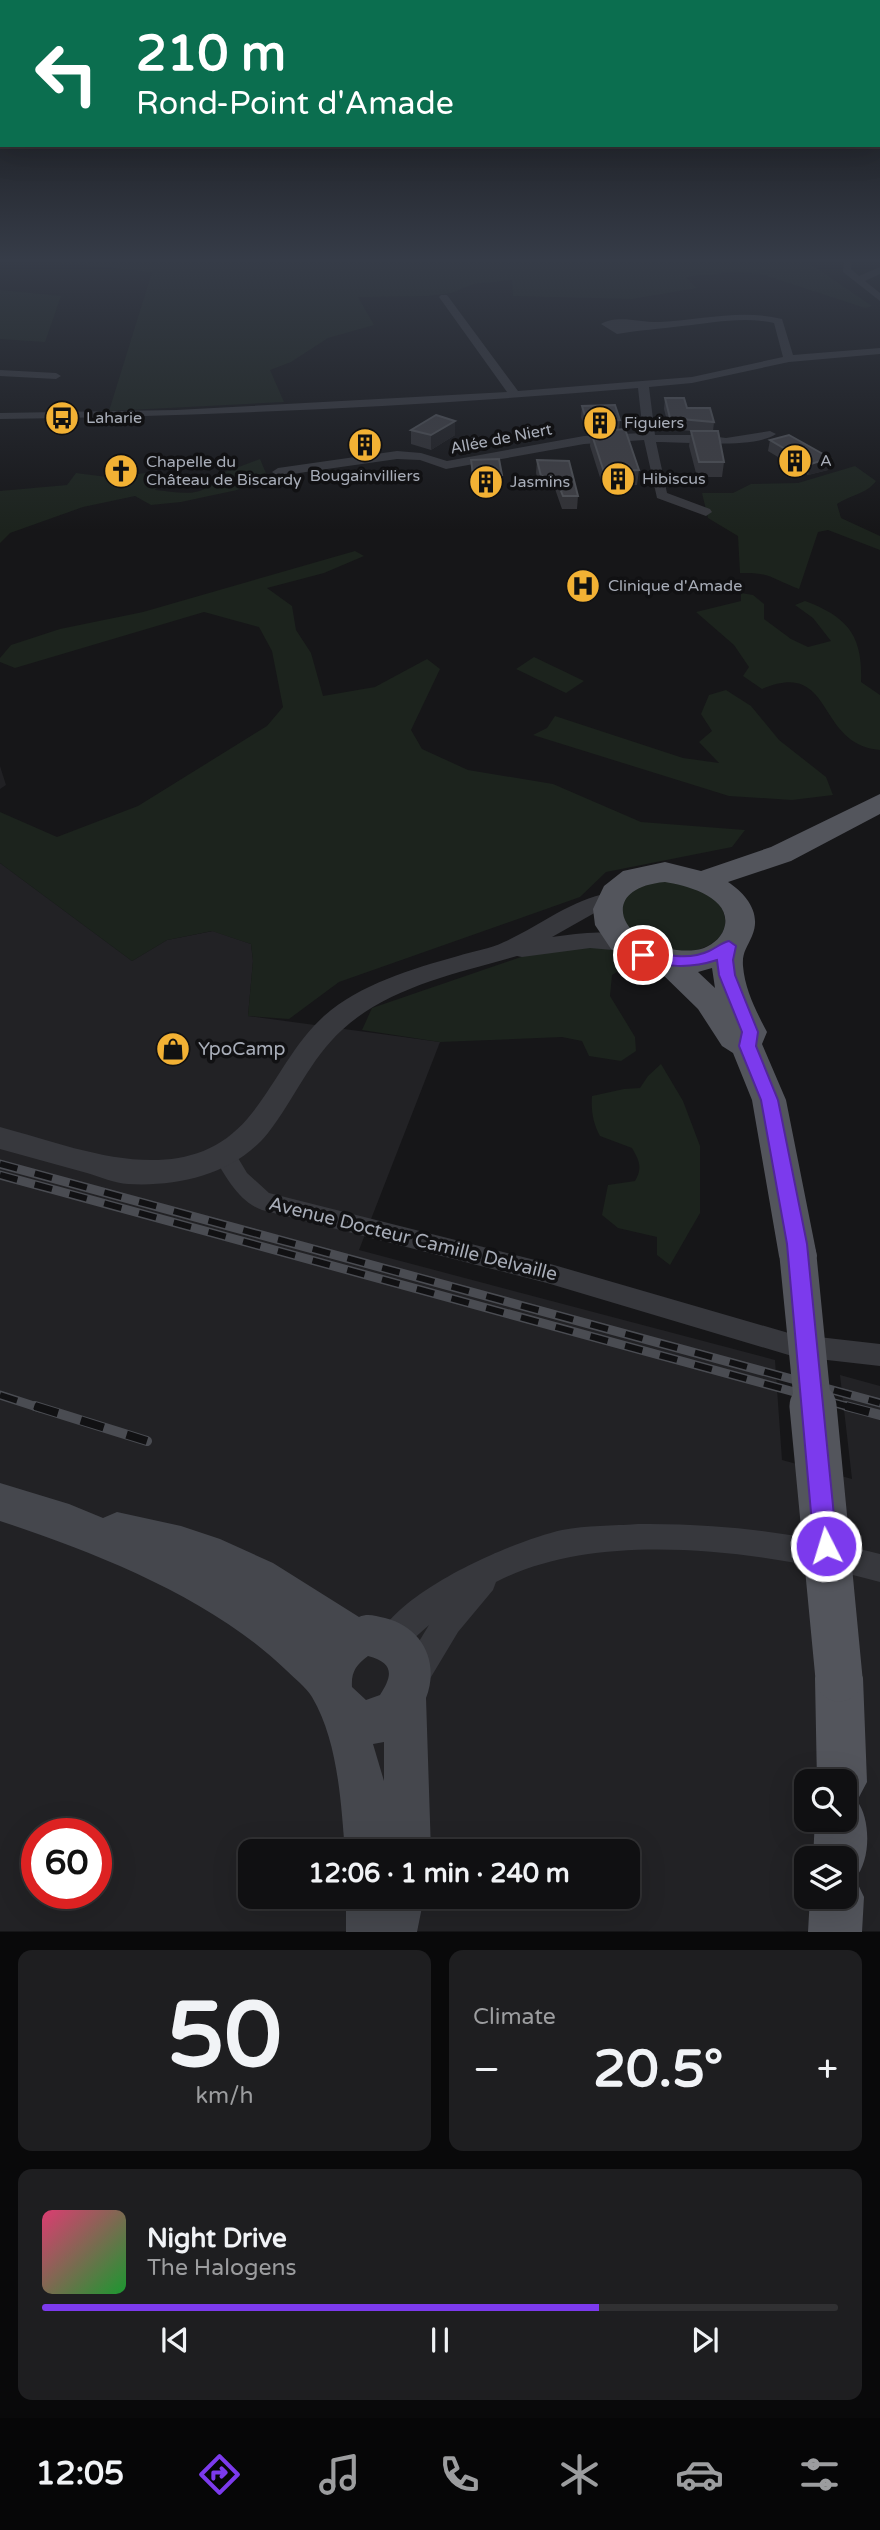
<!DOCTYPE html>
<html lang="en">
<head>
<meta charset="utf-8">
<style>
  :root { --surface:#101012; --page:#1e1e20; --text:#f1f3f6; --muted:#9c9d9f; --line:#303032; --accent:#7c3aed }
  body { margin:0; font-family:"Varela Round",sans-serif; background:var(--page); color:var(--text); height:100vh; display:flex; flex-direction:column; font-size:26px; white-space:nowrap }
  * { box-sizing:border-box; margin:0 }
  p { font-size:23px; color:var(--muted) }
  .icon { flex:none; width:38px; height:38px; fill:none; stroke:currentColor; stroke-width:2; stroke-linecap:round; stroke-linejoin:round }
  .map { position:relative; height:1932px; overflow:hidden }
  .side { display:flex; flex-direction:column; gap:18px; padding:18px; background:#09090a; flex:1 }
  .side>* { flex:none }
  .banner { position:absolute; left:0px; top:0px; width:880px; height:147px; box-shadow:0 7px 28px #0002,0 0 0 2px var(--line); background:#0b6e4f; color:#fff; overflow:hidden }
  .tools { position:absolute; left:794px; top:1769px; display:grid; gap:14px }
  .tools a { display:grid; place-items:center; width:63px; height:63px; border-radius:14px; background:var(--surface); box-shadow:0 7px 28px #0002,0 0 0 2px var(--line); font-size:35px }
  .speed { position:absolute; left:21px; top:1818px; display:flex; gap:14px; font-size:35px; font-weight:700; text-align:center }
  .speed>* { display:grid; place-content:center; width:91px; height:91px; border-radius:50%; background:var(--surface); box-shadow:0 7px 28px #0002,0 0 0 2px var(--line); line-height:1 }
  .speed .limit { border:10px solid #d22; background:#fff; color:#111 }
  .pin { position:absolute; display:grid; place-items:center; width:60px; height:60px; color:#fff; margin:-30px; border:4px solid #fff; border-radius:50%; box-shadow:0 2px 7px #0007 }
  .me { position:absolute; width:77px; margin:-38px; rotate:355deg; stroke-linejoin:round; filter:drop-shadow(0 0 5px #0008) }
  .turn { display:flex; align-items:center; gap:24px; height:147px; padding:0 21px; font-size:32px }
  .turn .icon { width:91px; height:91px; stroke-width:2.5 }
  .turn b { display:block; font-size:49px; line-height:60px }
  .big { font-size:52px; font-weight:800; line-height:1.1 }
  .side .card { flex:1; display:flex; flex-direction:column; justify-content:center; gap:10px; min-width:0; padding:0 24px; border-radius:14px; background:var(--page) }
  .side .dial { align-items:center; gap:0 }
  .dial b { font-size:91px; line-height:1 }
  .song { display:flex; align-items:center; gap:21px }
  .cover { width:84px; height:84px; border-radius:10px; background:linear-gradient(135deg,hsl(340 70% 55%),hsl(130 70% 35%)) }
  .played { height:7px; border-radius:4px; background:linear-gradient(90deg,var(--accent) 70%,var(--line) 70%) }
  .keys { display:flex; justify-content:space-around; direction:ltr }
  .heat { display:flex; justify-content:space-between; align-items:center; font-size:38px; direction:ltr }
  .side .tiles { flex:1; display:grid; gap:18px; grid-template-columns:1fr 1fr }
  .card:last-child { grid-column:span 2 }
  .trip { position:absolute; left:238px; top:1839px; width:402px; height:70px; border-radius:14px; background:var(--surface); box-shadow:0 7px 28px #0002,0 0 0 2px var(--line); font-weight:800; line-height:70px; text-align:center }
  .dock { display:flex; height:112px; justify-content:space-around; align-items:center; background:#060607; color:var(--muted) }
  .dock .icon { width:49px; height:49px }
  .dock .current { color:var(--accent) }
  .dock b { font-size:32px; color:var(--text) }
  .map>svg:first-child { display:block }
</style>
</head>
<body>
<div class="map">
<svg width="880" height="1932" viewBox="0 0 880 1932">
  <rect width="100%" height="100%" fill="#161618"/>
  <path fill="#222225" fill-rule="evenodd" d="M0,863l132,98 35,-21 46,-9 38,13 2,17 -5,55 192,26 -81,208 416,110 7,100 70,19 -12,-104 40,11v545h-880zM807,1782h38v38h-38zM37,1834h59v60h-59zM250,1852h378v45h-378zM807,1858h38v39h-38z"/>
  <path fill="#1c231d" d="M41,261h765l66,45 -7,2 -104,-34 -26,-2 -50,5 12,11 -65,11 -119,-3 -1,-16 -38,4 -23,9 -23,3 -70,1 16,28 -46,13 -37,24 -21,8 14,32 -175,9 43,-139z
    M0,290l61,6 -16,46 -45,-3z
    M260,459l8,19 -31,12 -56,12 -30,3 -16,-9 -52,11 -73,26 -10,10v-52l67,-6 9,-12 39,5 29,-5 18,3 -7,14c23,2 51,10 62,-15z
    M855,466l21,15c-9,13 -26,14 -39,23l4,14 39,18v14l-52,-20 -10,2 -19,57c-27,-10 -29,-17 -59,-16l-2,-37 -30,-18 -6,-25h31l18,-9 47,-1z
    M355,551l9,5 -40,17 -57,15 25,18 4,24 15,23 12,43 52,-9 52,-28 13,10 -29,61 11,19 46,21 85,14 88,38 104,8 -13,17 -126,25 -26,25 -241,85 -50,37 -41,-3 5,-55 -2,-17 -39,-13 -45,9 -35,21 -132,-98v-51l57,25 81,-31 129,-80 16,-19 -11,-56 -13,-24 -55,-15 -189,56 -15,-6v-4l11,-13 49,-16 83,-17z
    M741,593l12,2 11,9v15l27,20 17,8 23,-6 -18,-23 -18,-13 10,-4c43,16 58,35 56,81l19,13v55c-65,-5 -45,-92 -118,-61l-19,-13 6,-9 -15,-22 -38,-33 45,-11z
    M534,657l50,24 -18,12 -50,-24z
    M726,690l25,16 28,34 47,37 7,18 -41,5 -63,-4 -196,-61 14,-7 8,-12 128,42 36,5 -20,-21 13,-11 -11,-17 8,-19z
    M664,879c11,2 27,3 37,9 45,29 22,65 -25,64 -9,-1 -33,-17 -49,-20l-8,-14c7,-34 13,-30 45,-39z
    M585,945l32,4 9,6 -3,13 -11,7 -2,21 25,41 1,14 -15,10 -32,-5 -7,-15 -20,-4 -122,5 -78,-12 10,-22 155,-53z
    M661,1064l22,37 17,45v67l-30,52 -13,-10v-18l-39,-9 -16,-13 6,-30 27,-4c8,-13 4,-21 -3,-33l-32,-12c-7,-13 -9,-25 -8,-40l32,-7 16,-1 8,-12z"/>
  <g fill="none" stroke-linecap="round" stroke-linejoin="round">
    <path fill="#37383d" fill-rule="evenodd" d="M844,261h8l-1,8 8,7 21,-9v7l-15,7 15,12v8l-37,-29z
      M441,295h6l71,96 174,-14 91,-20 -9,-34c-31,-7 -62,0 -92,3 -22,3 -43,4 -65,8l-16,-10c16,-10 41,-1 59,-2 42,-2 81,-13 122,-3l11,36 87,-7v6l-91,8 -97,21 -43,4 6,48h47l24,3 44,-7 6,3c-21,15 -91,8 -120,8l11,51 43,16 2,3 -6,4 -49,-18 -13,-58 -60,4 -138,25 -26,-9 -23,-1 -119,17 -6,-4 6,-4 119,-17 24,2 26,8 137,-25 59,-3 -5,-45c-212,18 -425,28 -638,31v-6l176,-3 331,-18 -68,-95z
      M0,370l56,3 5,3 -5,3 -56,-3z
      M224,1145l8,3 15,25 22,20 278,70 245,71 88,10v22l-88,-10 -245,-73 -285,-73c-23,-8 -38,-35 -49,-56l3,-6z
      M638,1524c82,-1 162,9 242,30v28c-110,-30 -279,-55 -384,0l-3,8 -35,42 -30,50 -15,9 -10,-5 -5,-10 31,-51 -28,25 -10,4 -10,-4 -4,-10c20,-49 136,-99 185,-110 25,-5 51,-4 76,-6z"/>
    <path fill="#37383d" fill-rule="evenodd" d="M609,893l8,2 4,6 -4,6 -19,4 -46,26c27,-4 54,-8 81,0l3,6 -3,6 -9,2 -34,-3 -68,9 -5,-1c-59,17 -129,31 -175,74 -32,29 -48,70 -74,103 -33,41 -90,54 -140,51 -13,-1 -28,-7 -41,-11 -29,-8 -58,-16 -87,-24v-22c79,21 184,67 248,-9 27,-32 44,-73 76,-102 36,-32 88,-47 134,-60 15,-5 32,-7 46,-14 36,-16 66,-42 105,-49z"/>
    <path fill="#45474d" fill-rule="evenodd" d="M0,1483l69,21 34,14 14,-6 64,14 39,13 53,24 86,54c9,-4 16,-1 26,1 37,9 55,44 41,80l5,154h-86c-4,-50 -7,-111 -33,-155 -6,-10 -18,-19 -26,-27 -73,-71 -191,-118 -286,-149zM368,1656c26,7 25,19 12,39l-14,5 -14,-13c-1,-15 4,-22 16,-31zM384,1742v39l-11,-37z
      M346,1897h78l-7,35h-71z"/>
    <path fill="#53555c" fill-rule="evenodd" d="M880,794v20l-89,47 -63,21c18,12 34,31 24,54 -5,12 -10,16 -9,30 2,24 13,45 24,66l-5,12 24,56 31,156 -5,12 -14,4 -14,-4 -5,-12 -27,-156 -19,-47 -11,-7 -24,-37 -41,-40 -20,-6 -26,-14 -16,-24 -2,-16 11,-23 19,-15 42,-9 36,9 70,-24zM665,882c21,3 65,15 60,43 -2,11 -11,19 -21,23 -8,3 -19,3 -27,2 -57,-5 -81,-62 -12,-68zM712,968l3,20 -17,-16z
      M839,1654l17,7 7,17 4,104 -10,19c14,18 14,60 -2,77l9,19 -2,35h-54l2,-35h35v-39h-32l2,-38h30v-38h-28l-2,-104 7,-17z"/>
    <g stroke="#4a4c52" stroke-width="9">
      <path id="rail-far1" d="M0,1164l880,239
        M0,1175l853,233
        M0,1395l40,13"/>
    </g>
    <g stroke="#4a4c52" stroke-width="10">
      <path id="rail" d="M35,1406l112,35
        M846,1406l34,9"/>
    </g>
    <use href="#rail-far1" stroke="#111113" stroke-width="6" stroke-dasharray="18" stroke-linecap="butt"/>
    <use href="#rail" stroke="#111113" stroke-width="8" stroke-dasharray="24" stroke-linecap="butt"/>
    <path stroke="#53555c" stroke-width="37" d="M798,1256l15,152"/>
    <path stroke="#53555c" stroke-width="47" d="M813,1406l26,272"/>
  </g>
  <path fill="#323236" d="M665,398l22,10 27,14 -1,9 11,31 -2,15h-25l-8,-31 2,-15 -22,-2 -5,-20z
    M582,406l38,14 -1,10 20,40 -2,15 -34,2 -13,-41 1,-13h-5l-5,-16z
    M455,421v14l-24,15 -20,-6v-14z
    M770,440l60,18 -2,12 -20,5 -40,-24z
    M471,460l31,15v15l-30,-1z
    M537,460l41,36 -1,13h-15l-7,-20h-15l-4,-16z"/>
  <path fill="#212124" d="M455,421v14l-24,15v-15z
    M830,458l-2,12 -20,5 3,-11z
    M0,766l6,19 -6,4z"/>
  <path fill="#3f3f44" stroke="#4f5156" stroke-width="2" d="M665,398h19l3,10h23l4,14 -44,-4z
    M615,405l5,15 -33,2 -5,-16z
    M436,415l19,6 -24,14 -20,-5z
    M625,429l14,41 -35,2 -13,-40z
    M691,431h27l6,31h-25z
    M789,435l41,23 -19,6 -41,-24z
    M499,459l3,16 -29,-1 -2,-14z
    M537,460l32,1 9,35h-15l-8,-20h-14z"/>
  <linearGradient id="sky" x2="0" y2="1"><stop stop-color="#0c0c0d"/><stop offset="0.49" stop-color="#363c48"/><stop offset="1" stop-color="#363c48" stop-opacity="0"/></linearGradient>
  <rect width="880" height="531" fill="url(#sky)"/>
  <path fill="#7c3aed" stroke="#51269a" stroke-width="2" d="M729,941l7,5 -3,14 2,15 23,57 -2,14 22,54 29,144 30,302 -3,8 -8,3 -8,-3 -4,-8 -27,-302 -26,-144 -22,-54 3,-14 -23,-57 -2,-15c-28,9 -50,7 -79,-1l-2,-4 7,-6c21,6 45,12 66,2 7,-3 12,-8 20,-10z"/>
  <defs>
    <g id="bus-disc" transform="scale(1.75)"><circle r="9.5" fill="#f2b134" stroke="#111113"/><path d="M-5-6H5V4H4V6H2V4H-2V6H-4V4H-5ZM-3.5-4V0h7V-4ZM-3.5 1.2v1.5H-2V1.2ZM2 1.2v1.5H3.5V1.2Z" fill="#111"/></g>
    <g id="building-disc" transform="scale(1.75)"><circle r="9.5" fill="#f2b134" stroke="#111113"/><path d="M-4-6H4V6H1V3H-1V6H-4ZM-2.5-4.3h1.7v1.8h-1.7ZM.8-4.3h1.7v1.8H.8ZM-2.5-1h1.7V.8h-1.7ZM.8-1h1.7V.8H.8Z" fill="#111"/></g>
    <g id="church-disc" transform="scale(1.75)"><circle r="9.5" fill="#f2b134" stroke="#111113"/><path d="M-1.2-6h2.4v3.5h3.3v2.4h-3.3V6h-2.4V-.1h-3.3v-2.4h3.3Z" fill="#111"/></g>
    <g id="hospital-disc" transform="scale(1.75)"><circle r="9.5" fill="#f2b134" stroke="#111113"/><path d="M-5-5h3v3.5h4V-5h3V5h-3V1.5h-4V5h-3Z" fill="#111"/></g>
    <g id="shop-disc" transform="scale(1.75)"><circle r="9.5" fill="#f2b134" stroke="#111113"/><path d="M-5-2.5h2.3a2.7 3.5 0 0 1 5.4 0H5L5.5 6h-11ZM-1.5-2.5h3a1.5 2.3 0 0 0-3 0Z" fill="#111"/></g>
  </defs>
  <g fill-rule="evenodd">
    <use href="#bus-disc" x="62" y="418"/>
    <use href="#building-disc" x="600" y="423"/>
    <use href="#building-disc" x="365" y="445"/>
    <use href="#building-disc" x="795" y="461"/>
    <use href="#church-disc" x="121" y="471"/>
    <use href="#building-disc" x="618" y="479"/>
    <use href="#building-disc" x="486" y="482"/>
    <use href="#hospital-disc" x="583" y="586"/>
    <use href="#shop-disc" x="173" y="1049"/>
  </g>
  <g text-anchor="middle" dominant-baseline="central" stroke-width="7" stroke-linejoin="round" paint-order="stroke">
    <g font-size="16" fill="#a8adb8" stroke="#111113" text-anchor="start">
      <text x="86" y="418">Laharie</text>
      <text x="624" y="423">Figuiers</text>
      <text x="820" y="461">A</text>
      <text x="146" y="462">Chapelle du<tspan x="146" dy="18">Château de Biscardy</tspan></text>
      <text x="365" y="476" text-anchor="middle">Bougainvilliers</text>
      <text x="642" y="479">Hibiscus</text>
      <text x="510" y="482">Jasmins</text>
      <text x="608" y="586">Clinique d'Amade</text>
    </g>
    <g font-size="16" fill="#a8adb8" stroke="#111113">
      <text transform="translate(501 439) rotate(-11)">Allée de Niert</text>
    </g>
    <g font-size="19" fill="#a8adb8" stroke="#111113" text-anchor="start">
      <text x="198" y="1049">YpoCamp</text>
    </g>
    <g font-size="19" fill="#a8adb8" stroke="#111113">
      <text transform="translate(413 1239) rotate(14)">Avenue Docteur Camille Delvaille</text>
    </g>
  </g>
</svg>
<div class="tools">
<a><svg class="icon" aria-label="search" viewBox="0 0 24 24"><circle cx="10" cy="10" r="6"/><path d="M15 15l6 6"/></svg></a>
<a><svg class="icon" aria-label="layers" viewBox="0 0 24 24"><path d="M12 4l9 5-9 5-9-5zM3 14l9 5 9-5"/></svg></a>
</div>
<div class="speed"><div class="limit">60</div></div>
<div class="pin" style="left:643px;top:955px;background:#d93025"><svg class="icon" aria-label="arrive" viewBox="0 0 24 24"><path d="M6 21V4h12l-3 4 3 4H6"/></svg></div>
<svg class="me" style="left:826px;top:1546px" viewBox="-20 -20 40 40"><circle r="17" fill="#7c3aed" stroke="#fff" stroke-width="3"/><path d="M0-11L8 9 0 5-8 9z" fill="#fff"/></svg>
<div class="trip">12:06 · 1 min · 240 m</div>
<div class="banner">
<div class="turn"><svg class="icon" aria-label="left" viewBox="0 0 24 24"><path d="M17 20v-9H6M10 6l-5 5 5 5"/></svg><div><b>210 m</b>Rond-Point d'Amade</div></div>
</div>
</div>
<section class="side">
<div class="tiles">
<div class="card dial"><b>50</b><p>km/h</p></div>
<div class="card"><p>Climate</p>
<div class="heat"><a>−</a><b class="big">20.5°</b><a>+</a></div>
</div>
<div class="card">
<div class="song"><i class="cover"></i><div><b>Night Drive</b><p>The Halogens</p></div></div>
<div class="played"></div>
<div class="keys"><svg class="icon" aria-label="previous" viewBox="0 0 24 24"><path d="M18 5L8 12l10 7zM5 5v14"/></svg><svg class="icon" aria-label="pause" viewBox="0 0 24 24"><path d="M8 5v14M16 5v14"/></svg><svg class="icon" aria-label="next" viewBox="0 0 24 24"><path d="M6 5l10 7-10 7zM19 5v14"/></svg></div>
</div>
</div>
</section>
<nav class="dock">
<b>12:05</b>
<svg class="icon current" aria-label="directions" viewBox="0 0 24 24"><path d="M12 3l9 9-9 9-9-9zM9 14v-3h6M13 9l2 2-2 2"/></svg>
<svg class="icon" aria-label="music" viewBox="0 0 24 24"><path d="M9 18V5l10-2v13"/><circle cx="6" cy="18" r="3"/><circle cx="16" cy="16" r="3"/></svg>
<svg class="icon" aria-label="phone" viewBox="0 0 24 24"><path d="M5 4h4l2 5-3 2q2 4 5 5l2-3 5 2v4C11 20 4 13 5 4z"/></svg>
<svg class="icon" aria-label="climate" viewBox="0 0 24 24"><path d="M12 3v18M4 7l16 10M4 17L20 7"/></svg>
<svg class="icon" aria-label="car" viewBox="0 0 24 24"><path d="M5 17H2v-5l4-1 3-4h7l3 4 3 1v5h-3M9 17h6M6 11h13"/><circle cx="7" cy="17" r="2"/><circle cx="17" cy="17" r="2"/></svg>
<svg class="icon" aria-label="filters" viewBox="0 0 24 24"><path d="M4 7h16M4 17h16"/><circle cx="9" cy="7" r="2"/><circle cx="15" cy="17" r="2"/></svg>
</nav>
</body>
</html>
